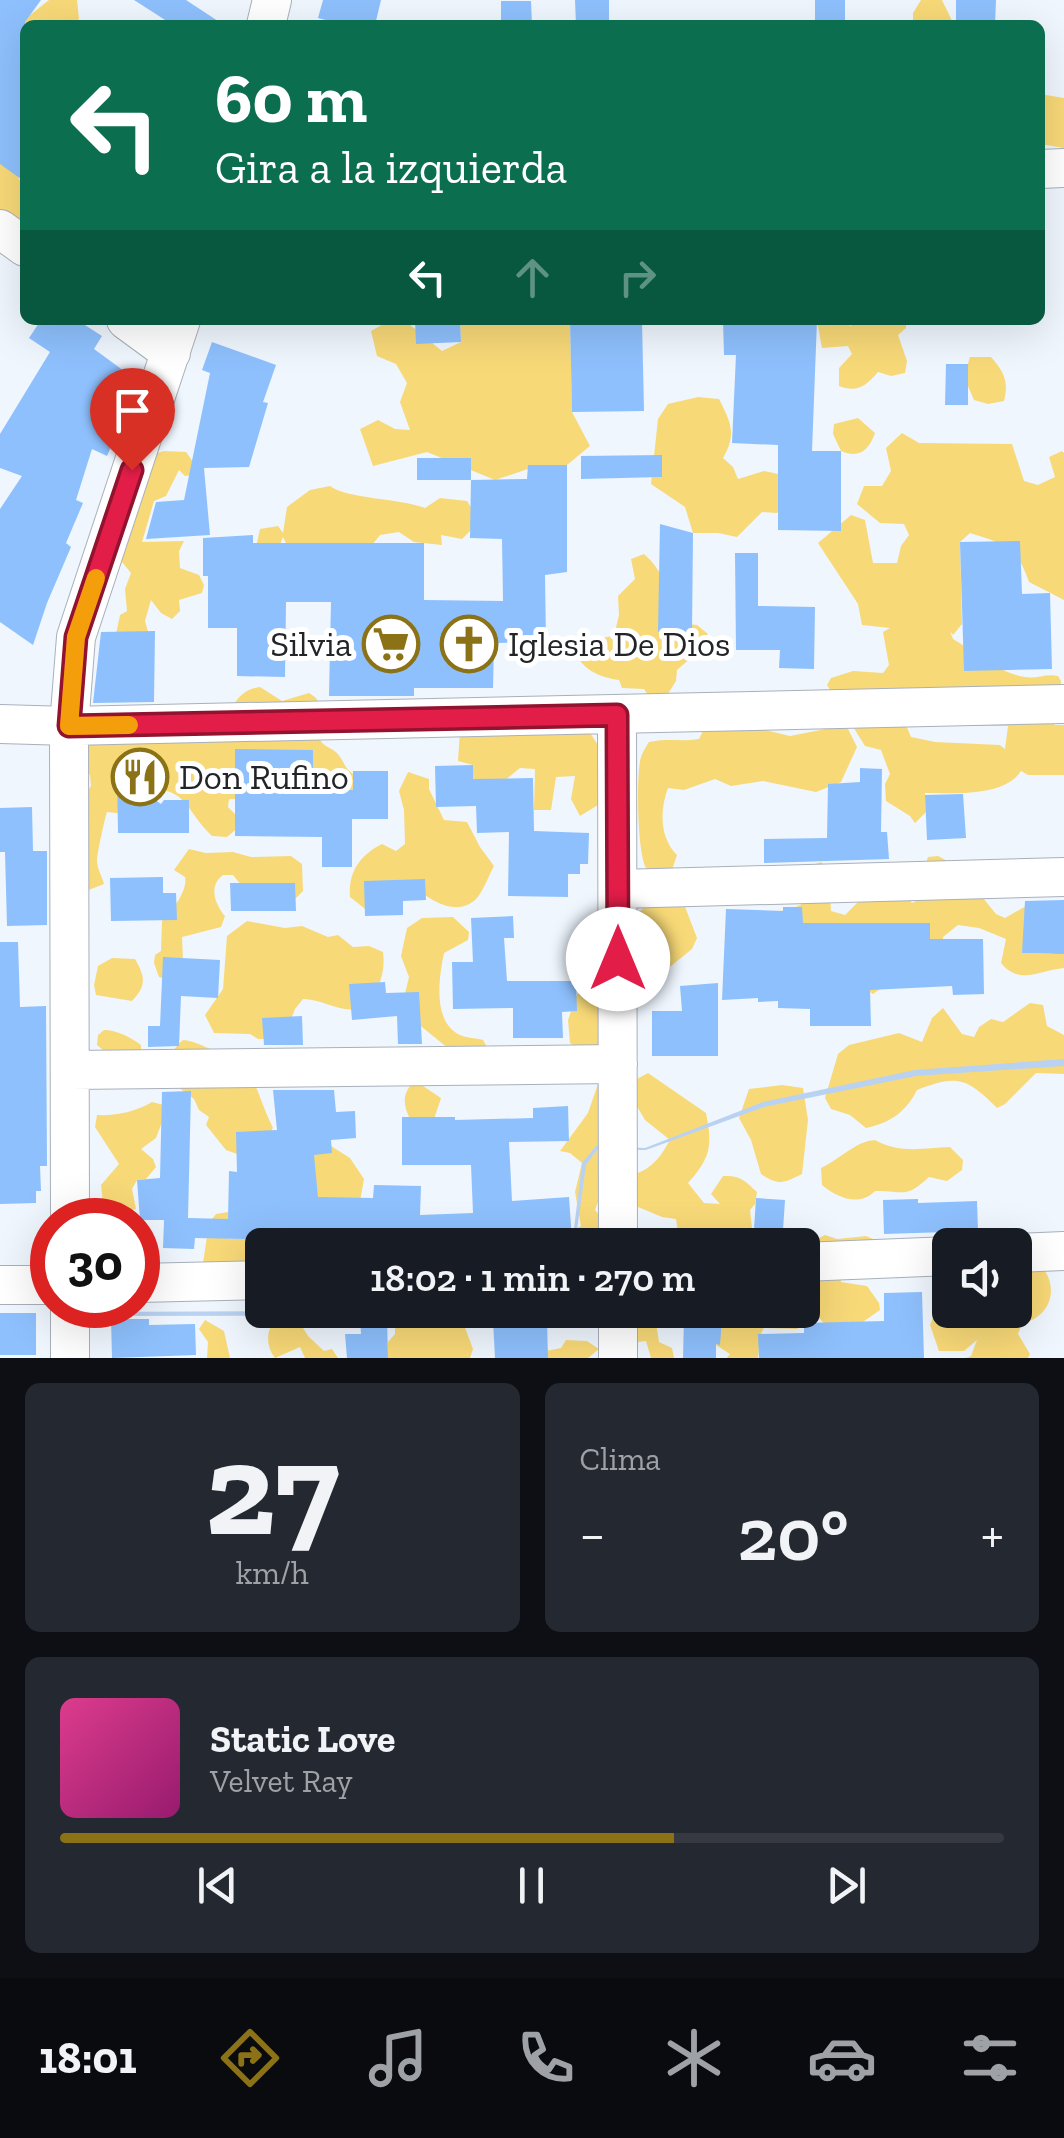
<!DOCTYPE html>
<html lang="es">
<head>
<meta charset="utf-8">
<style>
  :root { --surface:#171b24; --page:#242831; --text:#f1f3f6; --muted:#9ea1a6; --line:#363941; --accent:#8c7216 }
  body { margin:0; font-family:"Zilla Slab",serif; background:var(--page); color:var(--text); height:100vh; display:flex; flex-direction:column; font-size:38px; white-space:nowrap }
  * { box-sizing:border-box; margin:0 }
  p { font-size:32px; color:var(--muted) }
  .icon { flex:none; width:55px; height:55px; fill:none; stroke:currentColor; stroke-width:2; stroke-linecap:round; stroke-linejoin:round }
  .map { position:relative; height:1358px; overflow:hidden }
  .details { display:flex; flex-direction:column; gap:25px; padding:25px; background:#0d0f14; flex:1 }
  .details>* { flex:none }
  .top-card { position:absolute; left:20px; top:20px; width:1025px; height:305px; border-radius:15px; box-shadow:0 10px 40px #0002; background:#0b6e4f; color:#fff; overflow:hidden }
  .fabs { position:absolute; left:932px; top:1228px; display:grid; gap:20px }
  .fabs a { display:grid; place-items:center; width:100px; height:100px; border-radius:15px; background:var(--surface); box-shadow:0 10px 40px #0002; font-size:50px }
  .speed { position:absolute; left:30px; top:1198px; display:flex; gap:20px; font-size:50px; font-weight:700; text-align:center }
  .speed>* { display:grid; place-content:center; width:130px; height:130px; border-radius:50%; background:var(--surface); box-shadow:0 10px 40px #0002; line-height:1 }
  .speed .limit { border:15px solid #d22; background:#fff; color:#111 }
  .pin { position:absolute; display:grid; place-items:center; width:85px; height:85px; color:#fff; margin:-102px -42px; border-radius:50% 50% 50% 0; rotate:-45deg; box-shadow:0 0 10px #0007 }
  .pin .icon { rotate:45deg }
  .me { position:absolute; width:110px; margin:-55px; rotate:0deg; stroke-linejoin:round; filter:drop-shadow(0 0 8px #0008) }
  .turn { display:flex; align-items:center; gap:35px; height:210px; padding:0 30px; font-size:45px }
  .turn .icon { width:130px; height:130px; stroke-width:2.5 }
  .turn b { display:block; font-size:70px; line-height:85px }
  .lanes { display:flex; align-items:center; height:95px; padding:0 30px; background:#0003; justify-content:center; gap:50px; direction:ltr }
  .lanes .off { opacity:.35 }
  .big { font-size:75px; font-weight:600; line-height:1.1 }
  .details .widget { flex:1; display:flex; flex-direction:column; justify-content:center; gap:15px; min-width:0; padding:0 35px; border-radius:15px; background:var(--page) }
  .details .dial { align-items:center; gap:0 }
  .dial b { font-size:130px; line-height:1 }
  .song { display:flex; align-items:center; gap:30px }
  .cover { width:120px; height:120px; border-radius:15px; background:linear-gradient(135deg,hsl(330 70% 55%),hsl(320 70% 35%)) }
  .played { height:10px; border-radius:5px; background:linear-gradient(90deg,var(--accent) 65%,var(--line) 65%) }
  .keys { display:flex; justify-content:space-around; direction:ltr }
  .heat { display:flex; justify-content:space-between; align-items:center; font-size:55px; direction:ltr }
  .details .tiles { flex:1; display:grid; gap:25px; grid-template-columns:1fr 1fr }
  .widget:last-child { grid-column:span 2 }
  .trip { position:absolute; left:245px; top:1228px; width:575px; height:100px; border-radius:15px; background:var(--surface); box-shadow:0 10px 40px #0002; font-weight:600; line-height:100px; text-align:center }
  .tab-bar { display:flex; height:160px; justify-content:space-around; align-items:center; background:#090b0e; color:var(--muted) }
  .tab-bar .icon { width:70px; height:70px }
  .tab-bar .current { color:var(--accent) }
  .tab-bar b { font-size:45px; color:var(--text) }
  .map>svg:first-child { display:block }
</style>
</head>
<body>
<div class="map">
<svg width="1064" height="1358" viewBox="0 0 1064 1358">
  <rect width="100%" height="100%" fill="#eff6fe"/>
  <path fill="#f8d978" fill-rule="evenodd" d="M49,0h28l2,19 -8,6h-46l-25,26 30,-36z
    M921,0h21l12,25h-41v-12z
    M1040,94l24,4v50l-24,-4z
    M0,147l25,42v37l-25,3z
    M404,320l38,31 19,-9 -1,-22h110l2,92 18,34 -23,19h-27l-45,15 -68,-28 -54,14 -13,-37 18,-9 17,9 15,1 -10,-28 7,-19 -11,-19 -19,-8 -6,-25 16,-9z
    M837,320l14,6 3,-6h52v8l-8,7 9,26 -2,12 -14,3 -13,-4c-12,14 -21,21 -39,14v-18l13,-14 -4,-8 -26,2 -5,-27z
    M970,357h21c13,15 18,24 13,44l-16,3 -14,-4 -10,-23z
    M698,397l21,2c12,24 18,35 4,59l10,9 5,12 26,-8 24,5 2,22 -13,15 -15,-1 -25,25 -19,-4h-25l-8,-26 -34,-23 7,-65 10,-15z
    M858,418l17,15c-6,17 -16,26 -34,18l-8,-17 1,-10z
    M902,433l17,10 93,1 12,37 14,4 17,-8 -6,-20 13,-6 2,2v147l-35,-18c-12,-35 -24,-38 -59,-49l-10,9 2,82 -9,11 -3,-4 3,8c21,12 48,35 72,38 12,2 21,-4 33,-1l3,5v15l-44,22 -4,6 29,-9 13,10h9v50h-36l-7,-4c-17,26 -67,22 -96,22l1,19 -11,11 -5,-7 -24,-15 -1,-17 5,-10 -9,-24 -16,-4 -38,-61 4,-7 22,-7 30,2 6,-8 -6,-33 7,-4 -28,-3 -4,-21 -40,-61 33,-28 14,5 8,43h24l4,-17 8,-11 -5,-11 -24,-1 -23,-19 7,-18h18l9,-15 -5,-23zM952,721l13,5h43l-3,23 -5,-4 -65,-3 -24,-5 -6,-14z
    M164,451l22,1 10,14 -3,9 -8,1 -6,-6 -13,26 -12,5 -12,41 42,-1 -5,10 1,17 19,7 5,10 -2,8 -23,7 1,11 -8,8 -11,-6 -10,-13 -6,21 5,18 -34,-5 4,-19 7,-4 -2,-22 6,-16 -9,-11 -10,-25 29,-78z
    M330,486c17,13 68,12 95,22l15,-10 27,3 7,11v15l-12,12 -21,-4 1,10 -28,-3 -15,-10 -19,3 -17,21 -13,-5 -10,-8 -7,11 -44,-5 -6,-12 -6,15h-22l5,-23 18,-3 5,7 4,-26 23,-17z
    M644,554c21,18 26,43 34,69l19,2 11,9 -15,22 -16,14 -1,11 -10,16 -16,1 -6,-9 -22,-1 -3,-8c-20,-3 -37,-10 -44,-29l24,-13 15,-2 5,-21 -1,-19 17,-17 -4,-20z
    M260,687l22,14 27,-8c22,13 5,25 10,44 2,9 12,10 18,16 9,10 7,18 21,23l8,19 -137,4 -1,8 12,12 1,6 -14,12 -15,-1c-27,-25 -26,-53 -71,-45l-15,23 -19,-2c-2,5 -10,42 -10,48 0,9 5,16 7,24l-18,7 -2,-95 7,-10 -1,-11 -12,-12 3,-19 152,-36c3,-11 15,-20 27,-21z
    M846,725l11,22 -16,35 -25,10 -53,-11 -32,5 -16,-7 -31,11 -16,-2c-8,21 -9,49 9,67l-6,18c-8,0 -17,2 -24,-4 -10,-10 -11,-97 -6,-112 0,-2 7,-14 8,-15 21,-4 31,0 50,-3l4,-8 54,-3 33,8z
    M520,726l9,9 60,-4 15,24 -6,50 -18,11 -9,-17 4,-23 -19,1 -5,33h-17l1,-41 -15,-1 -16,13 -31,3v-19l-15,-4 2,-31z
    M408,772l21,7v10l15,31 23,2 13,25 14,19c-5,9 -12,28 -19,34 -19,17 -44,0 -59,-11l-47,23 -19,-15c-2,-25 10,-42 32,-53l14,7 9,-7 -1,-34 -5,-19z
    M189,849l17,4 27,-1 18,5 40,-1 11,8 1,27 -10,10 -51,-15 -9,-11h-10c-15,11 -8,29 2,41l-4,11 -39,10 1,23 -17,19 -7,-2 -5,-14 1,-8 6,-4 1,-30c10,-10 26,-30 23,-44l-11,-7z
    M938,856l19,10 39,48 9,4 28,-16 -11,51 31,1 3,-13 8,-2v29c-24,2 -44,18 -63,-5l5,-24 -27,-11 -21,-3 -15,12v7l-70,50 -118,-78c16,-5 33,-4 47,-12l7,-38 12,-4 7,7 3,42 14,4 15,-15 38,-15 14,18 13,-6 -1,-28 4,-12z
    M653,899l31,5 13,34 -5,11 -21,17 -29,-10 -15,-17 9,-24z
    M453,917l16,15 -1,8 -24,13c-5,24 -12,69 16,82 6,3 16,3 23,5l3,5 -3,5 -34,-1 -32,-26 -14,-21 6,-25 -8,-21 6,-28 15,-10z
    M247,921l38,7 17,-2 26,11 10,-2 15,12 16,-1 14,6c3,22 -5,41 -21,56 -23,6 -38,-9 -59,-9l-8,10 -9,23 -14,7h-14l-8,-5 -36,-1 -9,-18 18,-26 4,-53z
    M112,958l23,1c10,17 12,27 -3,42l-36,-6 -2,-10 4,-19z
    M611,977l-3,74 -27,-1 -11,-7 -2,-23 9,-26 16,-1 3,-13z
    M1030,1003l13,2 4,21 17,9v39l-28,-1 -31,31 -8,4c-30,-30 -39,-34 -80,-18 -11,22 -27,33 -51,38l-16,-13 -19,-6 -6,-11 13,-44 11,-9 50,-12 23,9 10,-24 11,-10 19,26 12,3 5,-10 12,-8 12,3z
    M104,1030c13,0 26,7 37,15v13h-29l-15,-13 1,-10z
    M183,1040c11,1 20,6 30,10 46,18 40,38 60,78l-11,18 -19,10 -17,-6 -20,-25 3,-8 -10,-7 -5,-11 -20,-15c-2,-18 -7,-32 9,-44z
    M648,1073l58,40c7,34 4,45 -18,70l16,20 16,1 -9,-10 12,-18c18,-1 22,5 34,16l-2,12 -5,6 4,35h-74l-4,-26 -14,-2 -31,-13 4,-30c18,-6 26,-18 35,-34l-25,-20 -17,-29 9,-12z
    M600,1078l1,116 -6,16 7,8 5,27h-90l6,-11 49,-3 9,-5 -6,-34 7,-29 -12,-10 -10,-2 28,-38z
    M782,1085l21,3 5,32 -6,54c-18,9 -23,12 -41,0l-10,-34 -12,-22 10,-29z
    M410,1086h13l18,12 -7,21h-24c-6,-12 -8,-23 0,-33z
    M152,1102l16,4 -12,32 -15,11 12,10 3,8 -10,12 -9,1 -5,9 4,20 -21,5 -12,-12 -2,-17 18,-21 -24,-37 2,-12c19,1 38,-3 55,-13z
    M875,1140c25,14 48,8 75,7l13,13 -1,10 -15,11 -18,-4c-25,23 -25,13 -54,14 -16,16 -37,7 -53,-6l-1,-17c19,-9 35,-27 54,-28z
    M331,1146l19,12 14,21 -5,28 -31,7 -25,-40 7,-18z
    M228,1212v27l67,-1 24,7h-57v22l-59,-4 6,-40 7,-9z
    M825,1235l12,4 29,-3 69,29 -15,11 -81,-1 2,7 26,4 12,17 1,7 -23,16 -25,6 -24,-26 -3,-13 3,-5 -5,-8v-34z
    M1015,1269l30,2c14,22 2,48 -23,52l-4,11 12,20 -2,4h-62l5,-2 6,-16 -13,11h-25l-9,-26 12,-31 8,-2v18h23l3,10v-10h39z
    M395,1310h44l22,7 12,32 -3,9h-82v-16l7,-8z
    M631,1310h23l5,32 13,6 2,10h-23l-5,-17 -16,2z
    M742,1310h59l4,7 -8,12 -33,-1 -4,7 -2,23h-31l3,-4 -14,-9 1,-13z
    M277,1317l20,1 11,18 16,15 8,-2 6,9h-33l-5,-11 -25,11c-10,-13 -9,-29 2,-41z
    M205,1320l19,11 6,27h-23l1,-16 -9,-13z
    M566,1340l21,1 12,8 -11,9h-56l4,-5 25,-5z"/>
  <path fill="#b9d2f1" d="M1064,1059v7l-148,10 -152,31 -118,43h-49l-11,15 -11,80h-3l10,-82 14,-17 49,2 118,-46 152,-32z
    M554,1310l-5,5 -465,1 1,-4z"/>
  <path fill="#8ec0fd" d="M0,0h41l-16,22v160l-25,-18z
    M134,0h52l38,25h-51z
    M323,0h58l-6,25h-30l-27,-7z
    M575,0h34v25h-33z
    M815,0h30v23h-30z
    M956,0h40l-1,25h-39z
    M501,1h30l1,24h-31z
    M41,320h36l25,16 -8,13 41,30 -31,42 15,7 -12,28 -15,-7 -16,51 7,3 -17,40 5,4 -24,56 -14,42 -33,-23v-113l22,-33 -22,-8v-34l50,-82 -21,-14z
    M415,320h45l1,22 -45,2z
    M570,320h72l2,91 -72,1z
    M723,320h94l-5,131h29v80l-63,-1v-85l-46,-2 4,-88h-12z
    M212,342l64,23 -13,37 5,1 -19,64 -45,1 6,67 -64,4 10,-37 28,-2 26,-127 -8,-3z
    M946,364h22v41h-23z
    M662,455v22l-81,2v-23z
    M417,458h54v22l56,-1 1,-14h39v107l-22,3 1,67 -52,1 -1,45h-79v8h-85l2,-94h-45l-1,75 -48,-1v-48h-29v-52h-5v-38l50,-3v8h171v57l79,1 -1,-62 -32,-1 1,-58h-54z
    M660,524l33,9 -1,99h-34z
    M1020,541l2,53 28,-1 2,76 -88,2 -4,-129z
    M735,553h23v53l57,1 -1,62 -35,-1 1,-18h-44z
    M155,631l-1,71 -61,1 8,-71z
    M235,749l78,1v40h40v-19h35v48h-36v48h-30v-30l-87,-1z
    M473,765v14l60,-1 1,53 55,2 -1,31h-8v10h-12v23l-60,-1 1,-64 -32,1 -1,-27 -40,1 -1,-41z
    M860,768l22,1 -1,63h6l2,27 -125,4v-24l63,-1 1,-54 32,-2z
    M117,773l44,31 3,-4h25v33h-71z
    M963,794l3,44 -39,2 -2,-45z
    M32,807l1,44h14v74l-40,1 -2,-74h-5v-44z
    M163,877v16h13l1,27 -66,1 -1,-43z
    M425,879l1,21 -23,1v14l-38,1 -1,-35z
    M230,883h65l1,28h-65z
    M1064,900v54l-42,-1 3,-52z
    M783,907h19l1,16h127v16h53l1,55 -31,1 -1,-9 -82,4 1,36h-61v-17l-32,-1v-7l-20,1v-4l-36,2 4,-91 57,2z
    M513,916l1,22h-10l3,43h69l1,30 -15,1 1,26h-50v-30l-60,1 -1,-47h21l-2,-44z
    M0,942h18l2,65 26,-1 1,160h-7l1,25h-5v12l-36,1z
    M163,957l57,3 -2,38 -37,-2 -2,50 -31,1v-21h12z
    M385,982l1,11 33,-1 3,52h-24l-1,-28 -45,4 -3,-36z
    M718,983v73h-66v-45h30l-2,-25z
    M302,1016l1,29h-39l-2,-27z
    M273,1090h61l2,22 19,-1 1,27 -25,2 1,13 -18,2 4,42 55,1 1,-13 47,1 -1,29 53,-2 -2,-48h-69v-48h53v3l78,-2v-10l35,-2 1,35 -60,1 3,59 57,-4 3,43 -61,5h-184l-43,-1v-4l-89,-2 -1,11 -31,-1 1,-28h-24l-3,-40 23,-2 2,-86 29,-1 -3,127 40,1 1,-48 8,1 -1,-40 41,-2z
    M756,1198l29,2 -3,45h-29z
    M918,1199v4l59,-2 1,30 -94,3 -1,-34z
    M922,1292l2,66h-165l-1,-24 46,-1v-10l80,-2v-28z
    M0,1313h36v42h-36z
    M684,1316l38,2 -2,27 -4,-1v14h-33z
    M387,1317l1,41h-41l-2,-24h16l-1,-16z
    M111,1319h38v6l46,-1 1,31 -84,3z
    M547,1319l1,39h-53l-2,-38z"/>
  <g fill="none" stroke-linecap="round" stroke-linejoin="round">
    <g stroke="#a9b0ba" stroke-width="40">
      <path id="minor" d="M266,25l6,-25
        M1040,169l24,-1
        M0,229l25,18
        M126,320l45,33
        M617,715l1,530
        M0,724l69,2 995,-22
        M619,889l445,-12
        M71,1070l547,-6
        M70,1220l-1,-494 7,-89 105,-317
        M1015,1253l49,-2
        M802,1262l148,-6
        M138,1283l124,-3
        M0,1285h52
        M70,1358v-53
        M618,1358v-48"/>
    </g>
    <use href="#minor" stroke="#fff" stroke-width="38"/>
  </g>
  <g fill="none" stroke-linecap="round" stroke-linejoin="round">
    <g stroke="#92132f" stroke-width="25">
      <path id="route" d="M132,470l-56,167 -7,89 548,-11 1,244"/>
    </g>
    <use href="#route" stroke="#e11d48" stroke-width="18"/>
    <path stroke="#f59e0b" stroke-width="18" d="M96,578l-20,59 -7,89 60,-1"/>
  </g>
  <defs>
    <g id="supermarket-ring" transform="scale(2.875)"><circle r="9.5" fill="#fff" stroke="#8c7216" stroke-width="1.5"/><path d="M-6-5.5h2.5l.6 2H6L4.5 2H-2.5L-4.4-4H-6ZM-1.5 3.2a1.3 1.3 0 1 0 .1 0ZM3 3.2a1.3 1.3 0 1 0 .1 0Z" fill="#8c7216"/></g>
    <g id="church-ring" transform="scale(2.875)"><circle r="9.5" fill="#fff" stroke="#8c7216" stroke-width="1.5"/><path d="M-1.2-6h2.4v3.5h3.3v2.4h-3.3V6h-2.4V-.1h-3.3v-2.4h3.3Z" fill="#8c7216"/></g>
    <g id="restaurant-ring" transform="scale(2.875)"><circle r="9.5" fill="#fff" stroke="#8c7216" stroke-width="1.5"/><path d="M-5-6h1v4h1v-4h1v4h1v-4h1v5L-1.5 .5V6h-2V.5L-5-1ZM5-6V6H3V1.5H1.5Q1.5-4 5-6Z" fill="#8c7216"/></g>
  </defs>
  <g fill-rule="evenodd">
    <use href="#supermarket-ring" x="391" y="644"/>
    <use href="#church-ring" x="469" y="644"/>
    <use href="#restaurant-ring" x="140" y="777"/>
  </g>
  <g text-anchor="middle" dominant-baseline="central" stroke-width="10" stroke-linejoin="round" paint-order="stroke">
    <g font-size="35" fill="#222428" stroke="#fff" text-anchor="start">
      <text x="352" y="644" text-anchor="end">Silvia</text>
      <text x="508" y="644">Iglesia De Dios</text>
      <text x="179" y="777">Don Rufino</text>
    </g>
  </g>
</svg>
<div class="fabs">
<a><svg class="icon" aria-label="sound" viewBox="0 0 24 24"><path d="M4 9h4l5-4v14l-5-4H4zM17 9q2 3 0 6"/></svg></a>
</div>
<div class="speed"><div class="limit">30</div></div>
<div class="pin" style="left:132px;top:470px;background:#d93025"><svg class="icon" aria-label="arrive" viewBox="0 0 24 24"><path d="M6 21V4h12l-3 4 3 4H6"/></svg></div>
<svg class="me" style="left:618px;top:959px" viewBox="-20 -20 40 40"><circle r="19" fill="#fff"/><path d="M0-13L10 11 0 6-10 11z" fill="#e11d48"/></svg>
<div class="trip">18:02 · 1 min · 270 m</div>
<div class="top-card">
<div class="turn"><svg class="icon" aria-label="left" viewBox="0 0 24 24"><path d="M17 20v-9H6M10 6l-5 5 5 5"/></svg><div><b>60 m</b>Gira a la izquierda</div></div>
<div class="lanes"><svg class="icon" aria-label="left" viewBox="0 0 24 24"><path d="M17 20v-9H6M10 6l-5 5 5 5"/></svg><svg class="icon off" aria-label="ahead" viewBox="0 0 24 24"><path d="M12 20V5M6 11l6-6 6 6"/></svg><svg class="icon off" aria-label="right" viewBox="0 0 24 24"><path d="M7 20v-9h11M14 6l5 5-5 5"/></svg></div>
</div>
</div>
<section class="details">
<div class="tiles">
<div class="widget dial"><b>27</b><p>km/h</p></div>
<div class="widget"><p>Clima</p>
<div class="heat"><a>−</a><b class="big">20°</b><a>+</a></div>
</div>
<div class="widget">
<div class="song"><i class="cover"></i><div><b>Static Love</b><p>Velvet Ray</p></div></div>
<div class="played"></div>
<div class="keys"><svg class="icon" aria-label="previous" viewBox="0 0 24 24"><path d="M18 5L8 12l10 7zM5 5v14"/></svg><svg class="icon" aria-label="pause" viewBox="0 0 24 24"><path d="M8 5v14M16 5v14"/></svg><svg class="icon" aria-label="next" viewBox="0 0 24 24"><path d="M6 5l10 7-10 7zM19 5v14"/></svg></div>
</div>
</div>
</section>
<nav class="tab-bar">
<b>18:01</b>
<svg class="icon current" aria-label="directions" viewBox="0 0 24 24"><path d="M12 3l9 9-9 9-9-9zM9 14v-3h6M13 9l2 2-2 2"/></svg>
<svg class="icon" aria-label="music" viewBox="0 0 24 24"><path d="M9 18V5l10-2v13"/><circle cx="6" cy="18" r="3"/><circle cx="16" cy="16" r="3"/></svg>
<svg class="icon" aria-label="phone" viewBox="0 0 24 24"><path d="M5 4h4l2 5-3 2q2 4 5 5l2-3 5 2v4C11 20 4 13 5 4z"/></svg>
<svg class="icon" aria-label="climate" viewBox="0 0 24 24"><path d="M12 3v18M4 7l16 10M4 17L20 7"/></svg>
<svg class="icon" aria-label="car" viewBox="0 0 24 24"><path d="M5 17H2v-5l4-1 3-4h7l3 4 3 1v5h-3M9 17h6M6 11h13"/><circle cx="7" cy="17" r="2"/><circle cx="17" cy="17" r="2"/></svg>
<svg class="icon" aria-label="filters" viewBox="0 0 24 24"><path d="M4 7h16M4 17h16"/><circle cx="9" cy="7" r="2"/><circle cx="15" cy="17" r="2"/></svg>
</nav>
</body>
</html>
